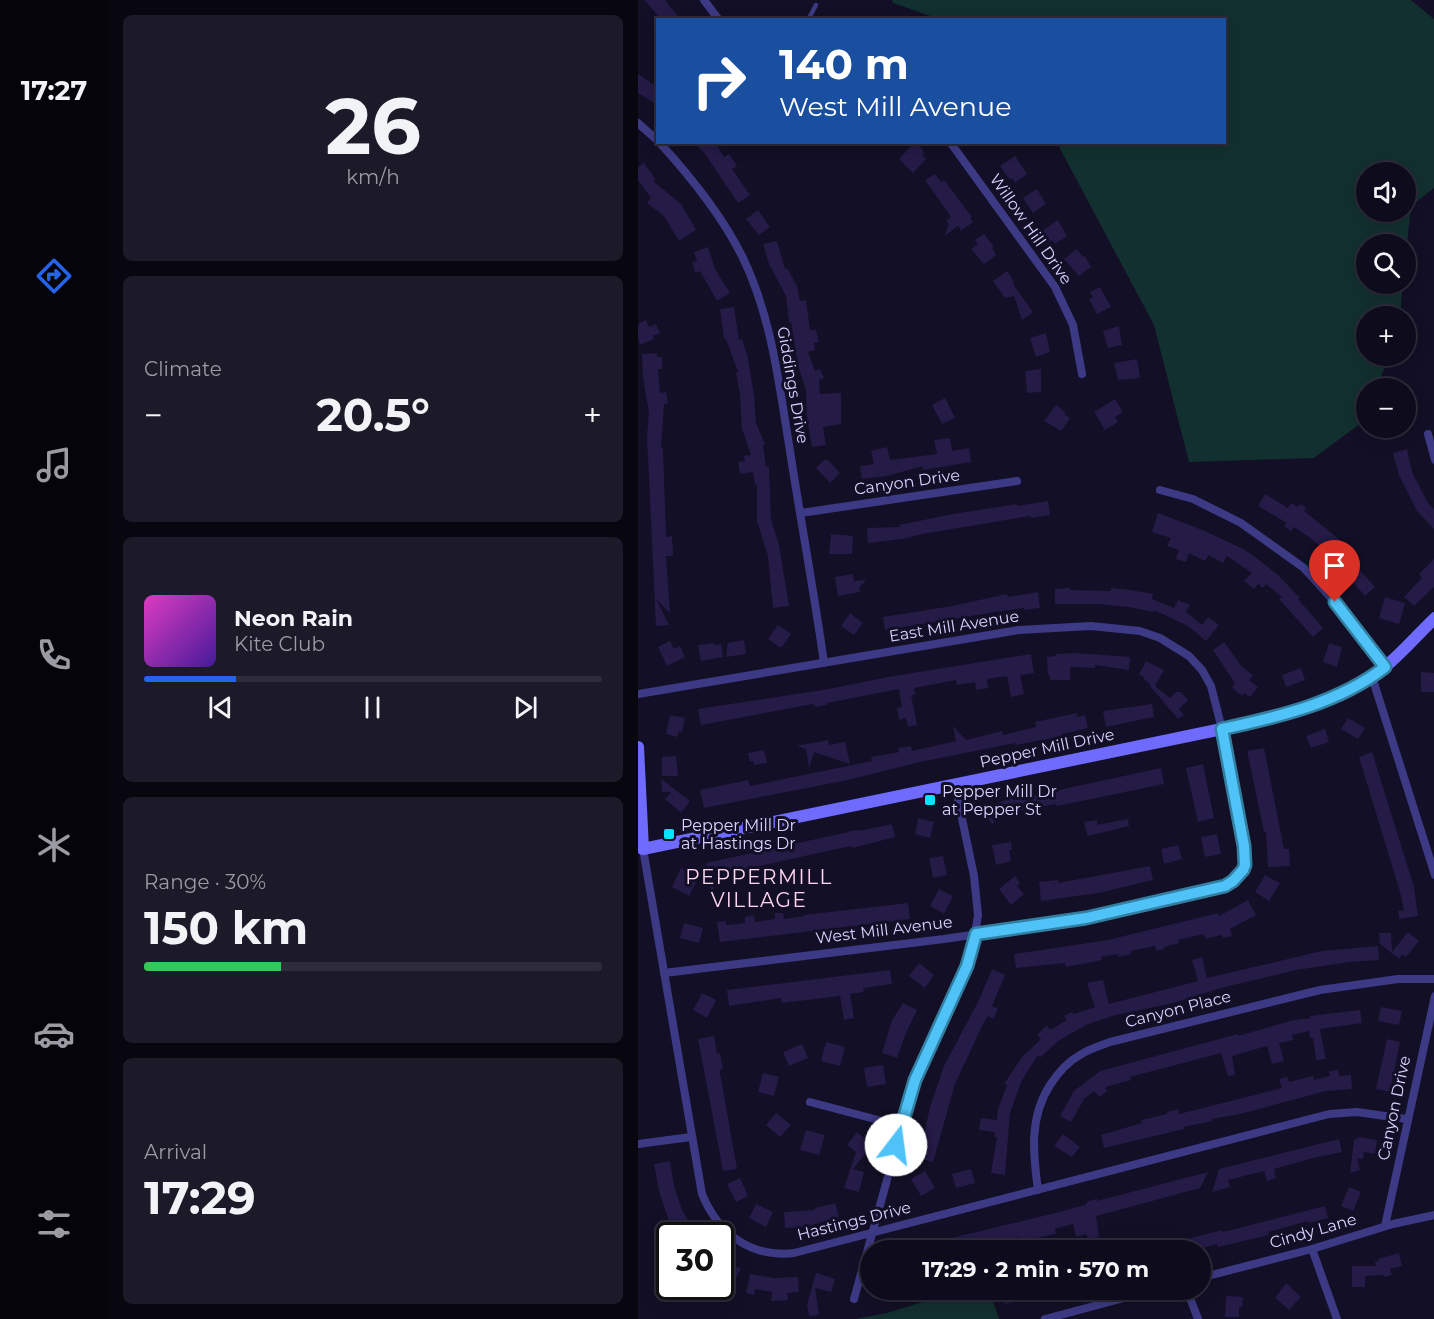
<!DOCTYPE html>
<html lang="en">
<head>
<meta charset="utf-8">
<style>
  :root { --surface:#0e0b1c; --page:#1c1929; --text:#f1f3f6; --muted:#9b9ba3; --line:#2e2b3b; --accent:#2563eb }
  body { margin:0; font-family:Montserrat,sans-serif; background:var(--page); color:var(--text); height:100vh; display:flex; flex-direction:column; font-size:22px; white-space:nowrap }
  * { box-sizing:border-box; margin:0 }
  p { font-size:20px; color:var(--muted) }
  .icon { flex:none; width:33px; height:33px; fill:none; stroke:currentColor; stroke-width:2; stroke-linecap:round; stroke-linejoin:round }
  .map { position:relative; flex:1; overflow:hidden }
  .drawer { display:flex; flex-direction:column; gap:15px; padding:15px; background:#08060f; width:530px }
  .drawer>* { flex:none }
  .guide { position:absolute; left:18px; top:18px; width:570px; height:126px; border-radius:0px; box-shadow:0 3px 15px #0003,0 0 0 2px var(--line); background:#1a4fa0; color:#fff; overflow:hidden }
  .tools { position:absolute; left:718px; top:162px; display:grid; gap:12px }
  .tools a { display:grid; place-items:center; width:60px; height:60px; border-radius:50%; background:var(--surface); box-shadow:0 3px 15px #0003,0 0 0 2px var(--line); font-size:30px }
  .speed { position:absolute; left:18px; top:1222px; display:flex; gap:12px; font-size:30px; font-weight:700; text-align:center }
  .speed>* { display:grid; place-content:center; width:78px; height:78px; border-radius:50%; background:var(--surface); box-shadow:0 3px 15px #0003,0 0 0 2px var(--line); line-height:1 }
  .speed .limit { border:3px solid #111; border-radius:9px; background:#fff; color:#111 }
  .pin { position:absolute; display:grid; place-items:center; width:51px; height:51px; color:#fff; margin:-62px -26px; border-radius:50% 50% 50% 0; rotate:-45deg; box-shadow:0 0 6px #0007 }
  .pin .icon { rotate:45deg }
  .me { position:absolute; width:66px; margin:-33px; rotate:15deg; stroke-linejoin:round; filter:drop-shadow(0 0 4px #0008) }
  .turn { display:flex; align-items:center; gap:21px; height:126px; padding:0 24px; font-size:27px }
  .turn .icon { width:78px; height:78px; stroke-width:2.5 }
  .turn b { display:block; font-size:42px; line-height:51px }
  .big { font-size:45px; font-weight:700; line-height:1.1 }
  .drawer .widget { flex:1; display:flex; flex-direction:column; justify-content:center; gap:9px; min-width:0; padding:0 21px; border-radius:9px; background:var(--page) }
  .drawer .dial { align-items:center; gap:0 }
  .dial b { font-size:78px; line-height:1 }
  .song { display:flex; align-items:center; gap:18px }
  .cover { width:72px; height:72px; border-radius:9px; background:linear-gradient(135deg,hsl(310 70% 55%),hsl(260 70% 35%)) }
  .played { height:6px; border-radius:3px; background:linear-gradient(90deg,var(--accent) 20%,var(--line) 20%) }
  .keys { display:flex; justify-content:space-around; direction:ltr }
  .heat { display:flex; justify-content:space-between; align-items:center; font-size:33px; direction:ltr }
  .charge { height:9px; border-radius:4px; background:linear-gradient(90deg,#34c759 30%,var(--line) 0) }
  .trip { position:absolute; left:222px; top:1240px; width:351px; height:60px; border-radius:30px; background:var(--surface); box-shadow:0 3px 15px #0003,0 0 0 2px var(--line); font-weight:700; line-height:60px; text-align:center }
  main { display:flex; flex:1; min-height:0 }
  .dock { display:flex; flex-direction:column; width:108px; justify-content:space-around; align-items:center; background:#06040b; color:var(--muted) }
  .dock .icon { width:42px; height:42px }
  .dock .active { color:var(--accent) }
  .dock b { font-size:27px; color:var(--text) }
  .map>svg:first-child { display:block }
</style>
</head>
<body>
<main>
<nav class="dock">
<b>17:27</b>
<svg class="icon active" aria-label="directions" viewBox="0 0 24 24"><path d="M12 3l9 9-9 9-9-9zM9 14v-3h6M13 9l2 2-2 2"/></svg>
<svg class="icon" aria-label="music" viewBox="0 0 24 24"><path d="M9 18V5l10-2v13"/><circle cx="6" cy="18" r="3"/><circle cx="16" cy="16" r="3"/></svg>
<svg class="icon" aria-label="phone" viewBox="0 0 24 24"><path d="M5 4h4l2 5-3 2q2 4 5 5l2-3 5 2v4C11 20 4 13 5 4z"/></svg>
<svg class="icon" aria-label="climate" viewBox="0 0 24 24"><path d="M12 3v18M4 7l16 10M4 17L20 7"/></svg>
<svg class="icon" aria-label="car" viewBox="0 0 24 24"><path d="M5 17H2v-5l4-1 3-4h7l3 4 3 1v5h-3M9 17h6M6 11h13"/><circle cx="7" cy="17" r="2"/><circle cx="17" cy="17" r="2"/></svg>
<svg class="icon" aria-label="filters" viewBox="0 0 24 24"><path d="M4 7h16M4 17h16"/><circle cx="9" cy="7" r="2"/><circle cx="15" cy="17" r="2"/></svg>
</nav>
<section class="drawer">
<div class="widget dial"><b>26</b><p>km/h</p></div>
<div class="widget"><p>Climate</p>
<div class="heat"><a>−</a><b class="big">20.5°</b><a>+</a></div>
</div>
<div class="widget">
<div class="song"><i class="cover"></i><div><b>Neon Rain</b><p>Kite Club</p></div></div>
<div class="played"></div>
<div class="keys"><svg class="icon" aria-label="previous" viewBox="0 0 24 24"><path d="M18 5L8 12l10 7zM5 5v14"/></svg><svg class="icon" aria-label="pause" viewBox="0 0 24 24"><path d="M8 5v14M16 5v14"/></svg><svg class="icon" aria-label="next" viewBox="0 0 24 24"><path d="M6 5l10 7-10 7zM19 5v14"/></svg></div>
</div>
<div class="widget"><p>Range · 30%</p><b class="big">150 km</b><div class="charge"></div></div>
<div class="widget"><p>Arrival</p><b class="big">17:29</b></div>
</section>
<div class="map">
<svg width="797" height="1319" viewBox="0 0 797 1319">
  <rect width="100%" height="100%" fill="#130f26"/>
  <path fill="#12302f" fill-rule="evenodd" d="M254,0h519l23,19v169l-23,18 -5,47v-9h-39v40h36l-3,32h-33v40h23l-14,32h-9v21l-6,14 -47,35 -125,4 -35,-137 -97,-182 167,-1v-122l-285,-1 -46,-16zM729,172h39v40h-39z
    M323,1290h28l10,29h-144l32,-6z"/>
  <path fill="#241b47" d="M7,0h20l16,20h-20z
    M0,74l20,14v17l-20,-12z
    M56,142h21l9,15 5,-3 8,12 -5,3 18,26 -12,8 -33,-49z
    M277,142l7,7 2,4 -2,2 4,4 -13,14 -14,-14z
    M377,156l12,18 -12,9 -3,-5 -2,2 -10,-14z
    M6,163l12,17 -3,1 28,23 15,26 -17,11 -15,-25 -17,-13 4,-5 -13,-18v-13z
    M297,174l6,8 3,-2 28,37 -2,1 3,4 -12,9 -3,-5 -14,10 5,-11 -3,-4 5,-4 -26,-37z
    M399,189l9,15 -13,9 -10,-15z
    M120,210l12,17 -11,8 -13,-16z
    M420,220l9,16 -12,8 -3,-4 -2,2 -8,-11z
    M346,234l10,13 -2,1 4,7 -12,9 -13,-15 7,-5 -3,-4z
    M139,241l8,28 2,-1 10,18 3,15 6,-1 4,30h6l3,12 -5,1 1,7 -7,2 7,19 5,-2 4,9 -5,2 1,14 21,-1v31l-18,3 3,18 -14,2 -5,-29 -1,-28 -8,-24 -7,-44h-2l-3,-26 -17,-32 -6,-20z
    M70,247l7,22 15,24 -13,8 -17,-30 -5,2 -3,-11 5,-1 -3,-9z
    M439,249l6,8 2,-1 6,11 -12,9 -15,-17z
    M369,271l7,11 -1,1 2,4 18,25 -11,8 -8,-24 -9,2 -12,-17z
    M462,287l11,20 -14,7 -8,-15 4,-2 -3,-5z
    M96,307l5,33 3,-1 6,19 6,38 2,27 9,21 -2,1 3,22h3l2,52 8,26 10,61 -16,2 -5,-52 -11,-35v-37l-2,1 -2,-13 -13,2 -2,-12 7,-1 -1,-5 7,-1 -8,-24 -1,1 -2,-38 -4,-21 2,-1 -12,-33h-2l-4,-30z
    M8,320l3,7 7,-3 4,9 -7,3 1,3 -14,6 -2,-6v-15z
    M481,326l3,19 -14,3 -5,-17z
    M408,333l4,19 -14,5 -6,-19z
    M19,353v4h5v12h-4l2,24 6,-1 2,11 -4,1 -3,44h2l3,89 6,-1 1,20h-7l4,57 -14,-14 13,26 -13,1 -9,-190 2,-23 -6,-36 -1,-23z
    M499,359l3,19 -22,2 -4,-17z
    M403,369v23l-14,1 -2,-22z
    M307,398l10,20 -13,6 -10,-19z
    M477,399l8,13 -8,5 3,5 -13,8 -11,-18z
    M418,405l10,8 -2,1 6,4 -9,13 -17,-10z
    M312,438l2,13 17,-3 2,14 -48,8v-4l-36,10 -25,3 -2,-13 14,-2 -3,-13 16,-4 3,13 47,-6 -3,-14z
    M769,449l5,23 16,31 7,7v20l-18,-19 -18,-36 -6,-22z
    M186,460h4l12,13 -10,10 -14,-15z
    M627,494l23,14 3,-5 7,4 2,-3 6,4 -2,3 41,33 -2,2 12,12 -3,3 23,26 -10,9 -32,-36 1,-2 -25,-21 -15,-10 -3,4 -7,-5 3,-3 -29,-17z
    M410,501l2,14 -19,3 -1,-2 -108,18 -19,5 -35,4 -1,-15 33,-1 -1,-2 54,-11 64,-10v2z
    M520,513l47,18 38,18 11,7 24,19 22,23 -2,1 25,29 -10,9 -34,-38 3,-2 -16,-13 -3,4 -5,-4 -4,5 -10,-8 8,-8 -25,-17 -4,7 -15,-8 -3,6 -16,-8 -3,9 -10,-3 3,-9 -12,-4 4,-8 -19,-6z
    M193,534l22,2 -1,18h-23z
    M797,558v28l-21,20 -10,-9 18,-19 -3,-4z
    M215,574l1,7 12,-1 -7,8 1,4 -22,4 -3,-19z
    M432,588v2l41,1v-3l20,2 22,4 -1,5 22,9 4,-8 12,5 -4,7 16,13 6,-8 11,8 -13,16 -18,-15 -34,-16 -1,2 -24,-5 -32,-3h-42v-15z
    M400,592l2,16 -16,2v-2l-29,4 -110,18 -2,-13 69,-11 55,-12 1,3z
    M747,597l20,6 -6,21 -20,-6z
    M212,613l13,10 -9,12 -13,-9z
    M140,625l13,9 -10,14 -13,-9z
    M106,640l2,14 -20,3 2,-14z
    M32,641l4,8 6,-3 5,11 -18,9 -9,-19z
    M586,642l18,25 11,8 -4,5 9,7 -8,10 -6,-4 -2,3 -10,-8 3,-5 -22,-33z
    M76,643v2l7,-1 2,13 -22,4 -3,-16z
    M691,643l13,4 -5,20 -14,-5z
    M439,653l53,4 -1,13 -34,-5v3l-25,-1v13h-20v-5h-2l-1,-18 9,-1v-2z
    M393,654l3,19 -14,2 4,19 -13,3 -4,-21 -20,3 1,9 -12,2 -1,-8 -18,3 -1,-5 -42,8 1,7h-4l6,30 -9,2 -2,-9 -7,2 -2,-12 5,-1 -3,-18 -72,14v2l-11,2 -3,-3 -112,21 -3,-16 131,-20 59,-12z
    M508,661l18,9 -9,16 15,12 6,-6h5l7,8 -9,9 5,6 -6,4 -28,-33 1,-1 -7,-6v-2l-5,-3z
    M663,668l4,12 -19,7 -4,-12z
    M783,672l14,1v19h-14z
    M514,704l2,13 -48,10 -3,-16z
    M439,713v4l8,-2 3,13 -26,6v2l-10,2 -36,7 -1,-2 -95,19 -72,18 -144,28 -4,-18 48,-10 2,6 122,-25 -1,-4 28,-5 -1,-4 13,-2 1,5 44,-10 -3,-15 13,14 36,-9 1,4 33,-8 -1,-5z
    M32,715l15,3 -3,14 -3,-1 -2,6 -11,-3z
    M710,718l17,10 -7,11 -17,-10z
    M687,729l4,13 -18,6 -5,-12z
    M190,740l1,5 16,-3 5,22 -36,-12 -5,16 -3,-19 -9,-3z
    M626,748l20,101h5l1,17 -22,1 -2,-36 -2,1 -17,-81z
    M126,750l3,13 -13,2 -1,-4 -3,1 -2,-9z
    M734,752l42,135 4,29 -19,3 -1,-8 6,-1 -4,-18 -41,-135z
    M38,756l2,20h-16v-19z
    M565,764l11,54 -16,4 -12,-54z
    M523,768l3,16 -107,22 -1,-2 -28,5 -22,5 -14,10 -9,-11 6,-5 -1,-2 24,-8 1,2z
    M23,779l29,22 -9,12 -16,-14 6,-7h-9z
    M280,818l16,4 -4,16 -15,-4z
    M490,819l1,7 -41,10 -1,-2 -3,-12 13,-2v5z
    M254,824l3,13 -43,11 -1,-2 -28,6 -99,22 1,5 -9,1 -4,15 -6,-32 143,-31v-1l15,-1z
    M579,834l4,20 -16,3 -4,-20z
    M373,842l1,8h-3l2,11 -15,4 -4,-20z
    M540,845l4,14 -18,5 -3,-15z
    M305,856l4,19 -14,3 -4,-20z
    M512,866l3,14 -55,13 -57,8 -2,-19 19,-2v3z
    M43,868l18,9 -10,19 -17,-9z
    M627,875l15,8 -11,18 -14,-9z
    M377,876l5,7 -3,3 7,8 -13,11 -12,-16z
    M301,889l14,7 -9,18 -14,-8z
    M610,900l8,15 -26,14 2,7 -8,2 -3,-3 -16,4 -1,-5 -26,6 1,3 -15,4v2l-8,2 -1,-5 -25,5 1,3 -13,3v-3l-17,3 1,3 -20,4 -17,3v-4l-49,5 -2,-14 94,-14 110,-27 1,3z
    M270,903l2,16 -190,23 -3,-20 9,-1v4l19,-2v-6l9,-2 1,7 20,-3v-6h8l1,6 20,-3v-1z
    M46,923l19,5 -4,15 -19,-5z
    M770,932l11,9 -13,16 -4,-3 -3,5 -19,-15 -1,-11h12l1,19z
    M740,946l1,14 -30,2 -53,8 -75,18 -48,15 -57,12 -28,9 -30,17 -17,16 -3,-2 -16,25 -12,33 -5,62 -14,-2 6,-36h-3l1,-5 -16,-2 2,-12 16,2 1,-11 9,-24 -3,-1 18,-27 19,-18 -4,-4 10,-10 3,5 17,-10 -3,-4 8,-4 2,2 21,-7 -8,-24 16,-3 6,24 89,-23 -6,-21 10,-3 5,21 115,-27z
    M281,963l15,12 -9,13 -16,-12z
    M354,969l13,6 -13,31 6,3 -5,10 -5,-3 -5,8 -28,60 -22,78 -14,-4 11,-51 14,-41 35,-66z
    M252,970l2,14 -29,4 1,4 -14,2 4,24 -10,2 -4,-24 -58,7 -1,-5 -52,8 -2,-16z
    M64,993l14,7 -9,18 -14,-8z
    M265,1003l14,7 -12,25 -8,23 -15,-5 10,-33z
    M743,1007l21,4 -3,14 -21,-4z
    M722,1010l2,13 -42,6 6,30 -10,1 -3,-22h-3l-1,-7 -17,4 1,5 -14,3 5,18 -12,3 -5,-18 -35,10 3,19 -7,1 -7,-23 -91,24 1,3 -26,7 2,4 -7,6 -6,-6 -10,8 -13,23 -11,-6 14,-25 26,-20 138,-37v2l56,-16 17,-2 -1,-2z
    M76,1036l3,18 3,-1 3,16 -3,1v3l17,96 -14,2 -25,-132z
    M749,1039l13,3 -10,50 -14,-3z
    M188,1042l19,5 -5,19 -19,-5z
    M164,1044l6,14 -19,8 -6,-14z
    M245,1065l3,19 -19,3 -3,-19z
    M700,1070l1,6 12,-1 1,14 -26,2 -86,23 -28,5v2l-29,6 1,2 -80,19 -3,-13 41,-12 -1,-3 26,-6v-2l11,-3 1,5 103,-26 -3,-9 8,-2 2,5 24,-6 1,4 16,-4 -1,-5z
    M125,1073l16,4 -5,19 -16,-4z
    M138,1113l15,12 -11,12 -14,-12z
    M168,1130l19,5 -6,20 -19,-5z
    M219,1132l15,13 -19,24 11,3 -5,20 -15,-4 12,-36 -9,-7z
    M425,1134l17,13 -8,10 -18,-11z
    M721,1137l18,3 -2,14 -11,-2 -1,7 -6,-1 3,12 -10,3 4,-33z
    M701,1139l3,13 -29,6 -39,11 2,9 -9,3 -3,-10 -36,9 2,7 -18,5 7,-23z
    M32,1161l4,25 8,24 14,23 -5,3h-10l-2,-4 -3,2 -7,-12 -10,-31 -5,-27z
    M333,1169l4,14 -19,5 -4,-14z
    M287,1171l10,17 -14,8 -10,-17z
    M570,1172l-8,16 -104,28 3,21 -11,2 -2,-5 -10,3 -3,-13 -18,5 1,5 -20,4 1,3 -17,5 -2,-9 -22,6 1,4 -4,1 1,3h-12l-2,-6 -15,4v2h-54l-1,-3 149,-36 26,-7 3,-4 9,-2v2z
    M102,1178l8,18 -12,6 -9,-18z
    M711,1187l12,5 -8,19 -12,-5z
    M197,1203l4,14 -34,10 -20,1 -1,-16 31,-2v-2z
    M118,1204l17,8 -7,15 -17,-9z
    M687,1206l3,12 -19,5 -1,-2 -40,11 1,3 -51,12 -1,-3 -24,7h-30v-3l17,-4 -1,-3 43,-11v2l13,-3z
    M761,1253l3,13 -12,3 2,6 -8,2v-2l-19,1v11h-13v-21h24l-1,-4 4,-1 -1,-2z
    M85,1260l18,9 -7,13 -14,-7v-10z
    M178,1273l19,6 -4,13 -16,-4 4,27 -8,1 -2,-1 -2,-10z
    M112,1274l24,4 24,-1 1,15 -12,1 1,7 -17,1 1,-9 -17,-3 -1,6 -8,-2z
    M648,1283l15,14 -12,13 -14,-12z
    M363,1290h50v3l-46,11z
    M588,1296l17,1 -1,10h-3v10h-14z"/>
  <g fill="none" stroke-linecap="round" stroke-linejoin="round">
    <path stroke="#3d3a85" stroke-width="4.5" d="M170,20l8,-15"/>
    <path stroke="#3d3a85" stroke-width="8" d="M66,0l15,20
      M0,123l20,18
      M21,142c32,35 62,72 83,114 30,61 37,129 48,195 11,71 24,141 34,212
      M312,142l105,145 18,38 9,49
      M790,434l7,26
      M522,490l33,9 48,24 63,45 46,51 35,48
      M163,513l216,-32
      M734,677l63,198
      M0,694l381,-64 72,-4 49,5 20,7 29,18 13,14 9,16 11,43 23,126c0,15 -7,24 -20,31l-139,32 -142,21 -280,34
      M2,850l3,-1 59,345c16,39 48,64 92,59l535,-139 28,-2 49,7
      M172,1102l91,24
      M0,1144l53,-7
      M400,1190c-5,-37 -9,-72 12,-105 8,-12 17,-23 30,-30 9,-6 20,-9 30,-13l210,-52 78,-11h37
      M747,1226l50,-230
      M674,1249l25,70
      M562,1278l112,-29 81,-25 42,-9
      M549,1290l11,29
      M216,1299l61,-220 52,-113 8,-32 3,-19 -4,-39 -19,-91
      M407,1319l109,-29"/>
    <path stroke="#6f6bff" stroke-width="12" d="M0,747l5,102 603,-125c38,-9 97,-26 129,-49 22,-16 40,-38 60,-57"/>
  </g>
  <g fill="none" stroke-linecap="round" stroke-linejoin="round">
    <g stroke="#337fa1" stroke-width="15">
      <path id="route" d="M258,1145l19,-65 52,-114 9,-32 110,-16 139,-32 8,-5 10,-11 2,-5 -1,-19 -22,-117c56,-12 117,-26 163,-62l-50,-65"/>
    </g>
    <use href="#route" stroke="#4fc3f7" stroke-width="10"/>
  </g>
  <g fill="#00e5ff" stroke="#130f26" stroke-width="2">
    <rect x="286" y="794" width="12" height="12" rx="3"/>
    <rect x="25" y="828" width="12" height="12" rx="3"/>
  </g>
  <g text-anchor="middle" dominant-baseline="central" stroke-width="6" stroke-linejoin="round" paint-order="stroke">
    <g font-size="16" fill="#d9d4ff" stroke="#130f26">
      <text transform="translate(393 229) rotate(55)">Willow Hill Drive</text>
      <text transform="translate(155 385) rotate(80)">Giddings Drive</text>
      <text transform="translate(269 482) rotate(-8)">Canyon Drive</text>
      <text transform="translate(316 626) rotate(-9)">East Mill Avenue</text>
      <text transform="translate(409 748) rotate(-12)">Pepper Mill Drive</text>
      <text transform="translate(246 930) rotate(-7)">West Mill Avenue</text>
      <text transform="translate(540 1009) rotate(-14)">Canyon Place</text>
      <text transform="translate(756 1108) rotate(-78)">Canyon Drive</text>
      <text transform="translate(216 1221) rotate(-14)">Hastings Drive</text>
      <text transform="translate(675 1231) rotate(-16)">Cindy Lane</text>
    </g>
    <g font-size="16" fill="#d9d4ff" stroke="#130f26" text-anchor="start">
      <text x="304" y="791">Pepper Mill Dr<tspan x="304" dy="18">at Pepper St</tspan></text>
      <text x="43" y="825">Pepper Mill Dr<tspan x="43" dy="18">at Hastings Dr</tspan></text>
    </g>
    <g font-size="20" letter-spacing="1.5" fill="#ffd6f0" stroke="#130f26">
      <text x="121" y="877">PEPPERMILL<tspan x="121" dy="23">VILLAGE</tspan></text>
    </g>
  </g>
</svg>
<div class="tools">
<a><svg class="icon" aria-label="sound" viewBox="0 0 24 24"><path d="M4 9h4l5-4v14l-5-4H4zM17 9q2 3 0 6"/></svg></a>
<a><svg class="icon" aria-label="search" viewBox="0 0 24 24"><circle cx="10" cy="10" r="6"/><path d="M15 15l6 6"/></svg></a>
<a>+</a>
<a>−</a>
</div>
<div class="speed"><div class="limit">30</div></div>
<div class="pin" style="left:697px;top:602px;background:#d93025"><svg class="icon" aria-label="arrive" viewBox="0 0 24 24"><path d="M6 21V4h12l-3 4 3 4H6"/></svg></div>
<svg class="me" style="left:258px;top:1145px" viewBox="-20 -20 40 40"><circle r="19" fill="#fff"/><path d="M0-13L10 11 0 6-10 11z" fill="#4fc3f7"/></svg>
<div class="trip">17:29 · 2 min · 570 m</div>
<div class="guide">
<div class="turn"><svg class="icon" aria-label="right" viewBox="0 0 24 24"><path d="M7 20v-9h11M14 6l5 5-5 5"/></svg><div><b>140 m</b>West Mill Avenue</div></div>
</div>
</div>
</main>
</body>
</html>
